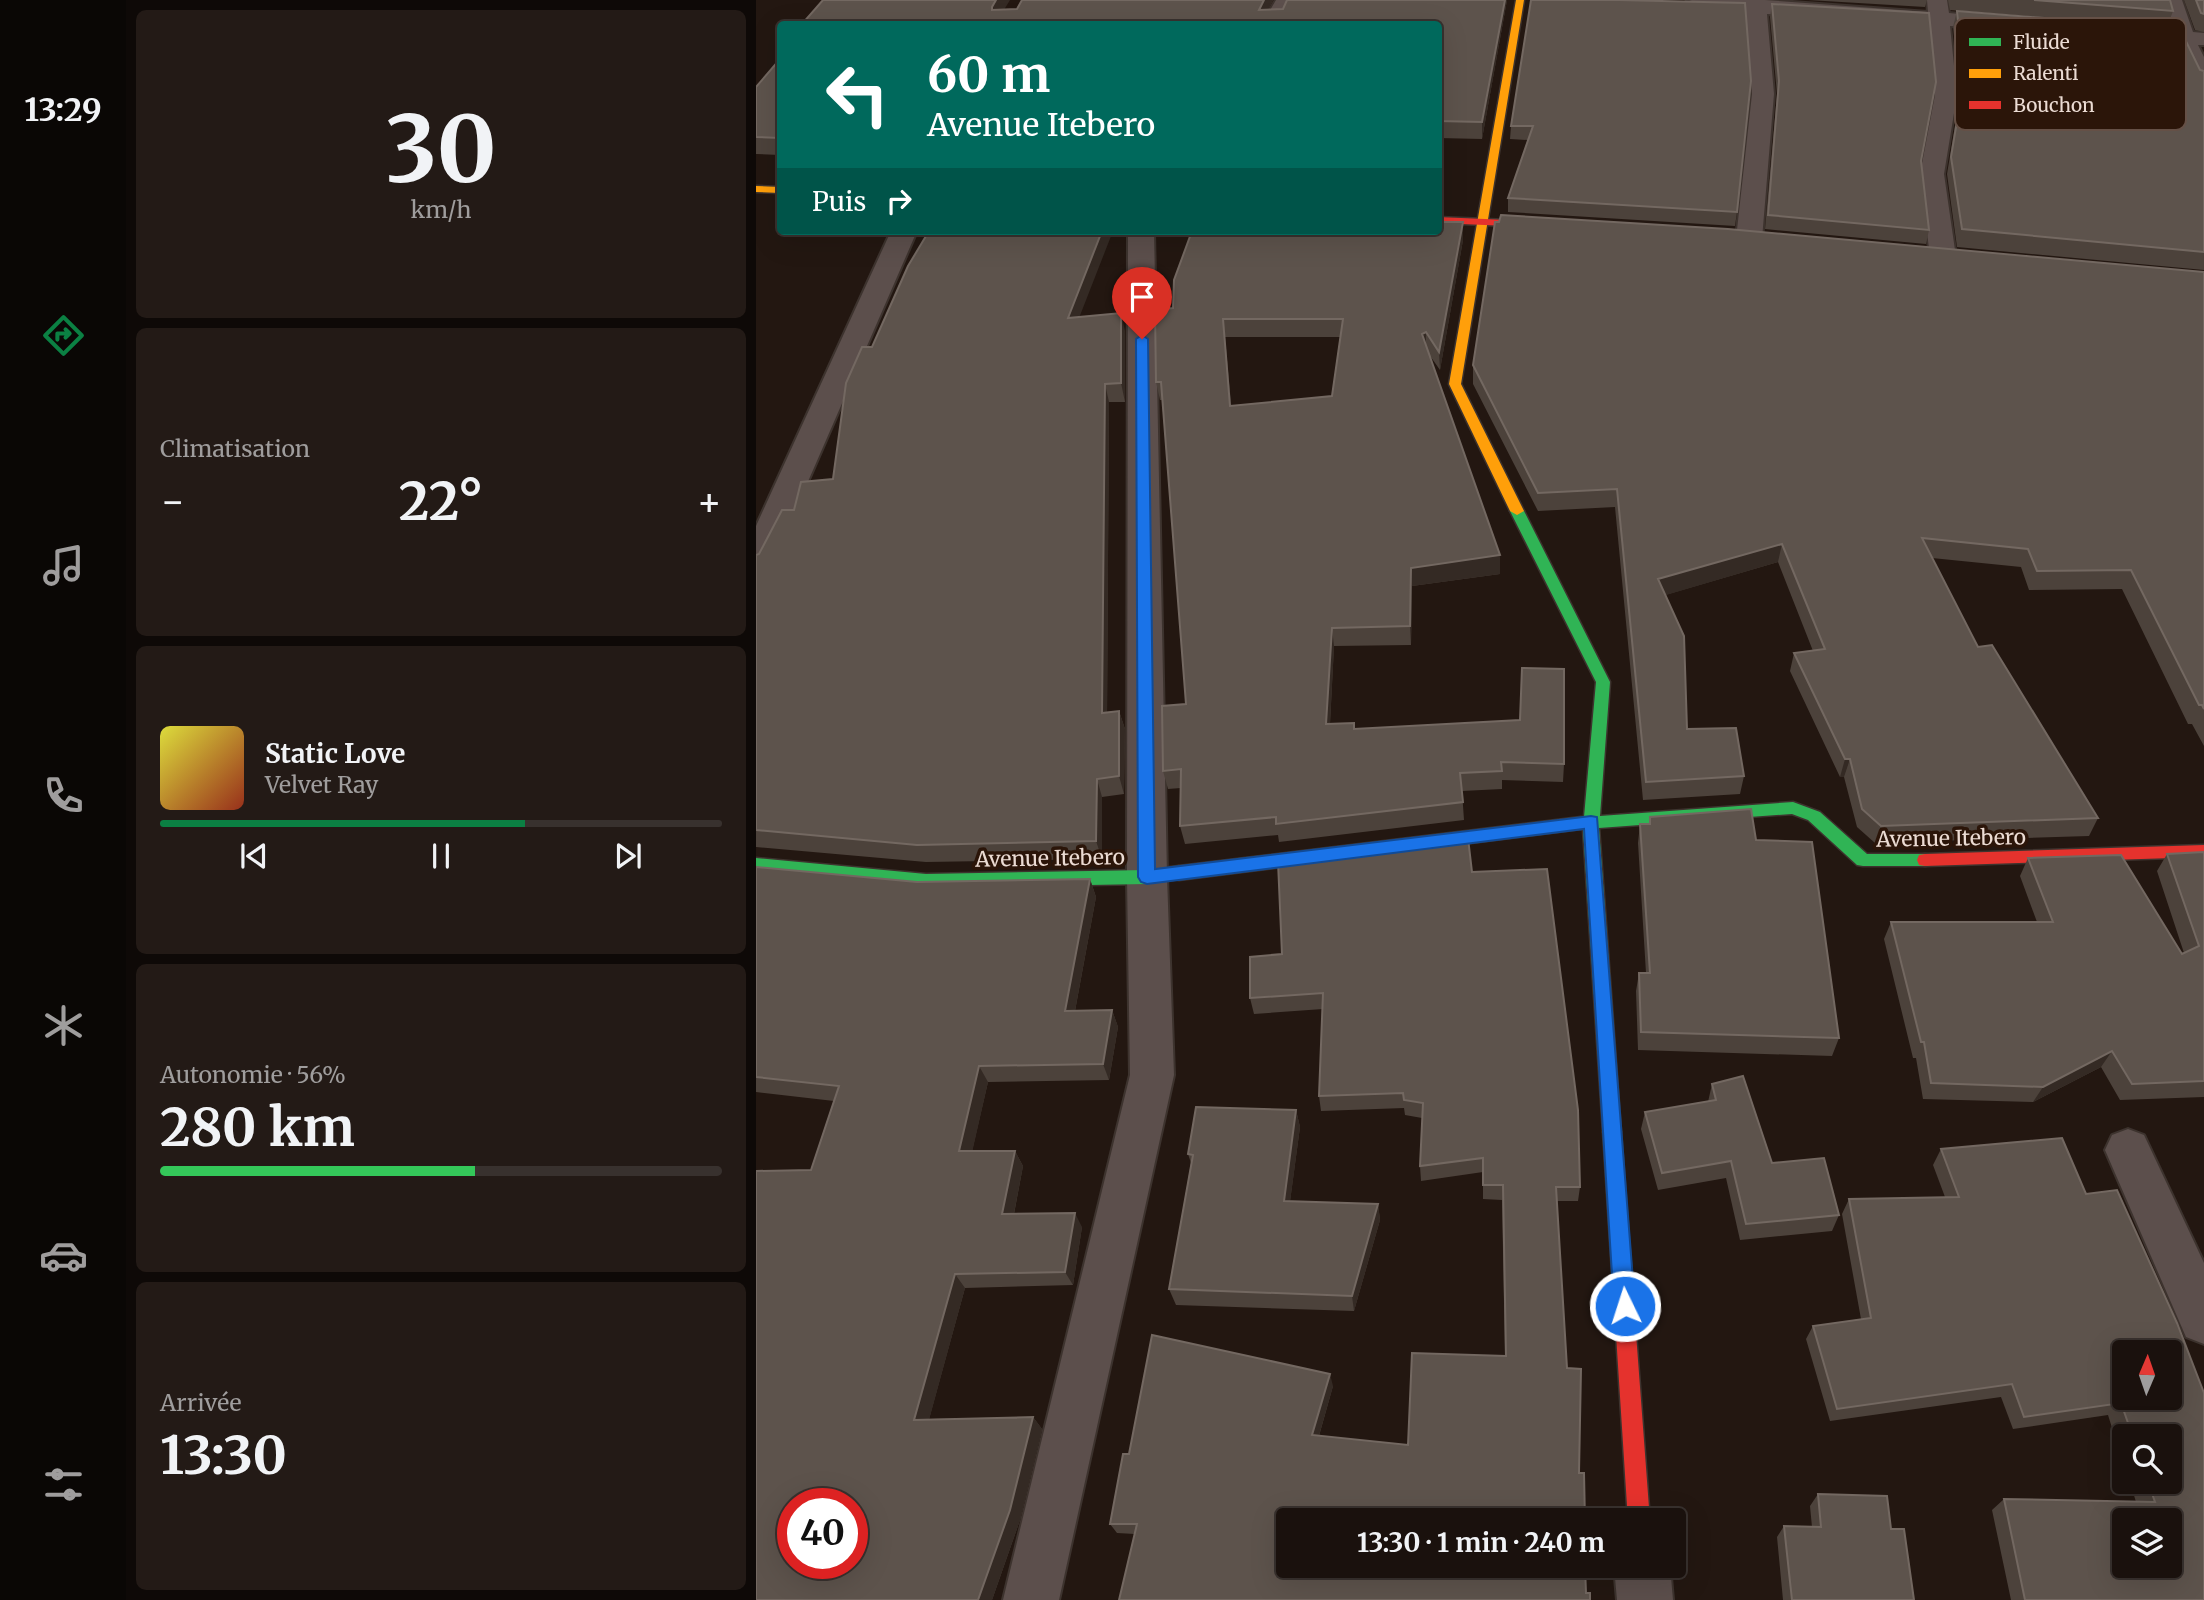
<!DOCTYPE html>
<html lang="fr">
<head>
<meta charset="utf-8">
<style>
  :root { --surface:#1a110d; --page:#231a16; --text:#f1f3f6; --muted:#9f9d9d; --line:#38312e; --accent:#0b8043 }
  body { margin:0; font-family:Merriweather,serif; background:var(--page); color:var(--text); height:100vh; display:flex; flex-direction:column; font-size:26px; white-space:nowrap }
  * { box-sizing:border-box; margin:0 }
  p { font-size:23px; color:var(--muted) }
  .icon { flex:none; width:38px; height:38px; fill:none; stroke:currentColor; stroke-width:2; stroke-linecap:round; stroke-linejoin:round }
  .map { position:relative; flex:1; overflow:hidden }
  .side { display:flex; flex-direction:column; gap:10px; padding:10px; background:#0e0907; width:630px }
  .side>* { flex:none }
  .top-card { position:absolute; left:21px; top:21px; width:665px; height:214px; border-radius:7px; box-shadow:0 7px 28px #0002,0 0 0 2px var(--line); background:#00695c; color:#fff; overflow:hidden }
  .needle { width:46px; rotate:2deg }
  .buttons { position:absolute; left:1356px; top:1340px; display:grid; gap:14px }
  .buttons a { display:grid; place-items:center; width:70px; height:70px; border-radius:7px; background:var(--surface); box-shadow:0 7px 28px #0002,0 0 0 2px var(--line); font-size:35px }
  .speed { position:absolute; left:21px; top:1488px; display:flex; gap:14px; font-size:35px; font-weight:700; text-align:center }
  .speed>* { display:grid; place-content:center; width:91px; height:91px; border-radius:50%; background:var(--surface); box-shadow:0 7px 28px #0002,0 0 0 2px var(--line); line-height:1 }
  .speed .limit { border:10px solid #d22; background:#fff; color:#111 }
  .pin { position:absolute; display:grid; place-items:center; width:60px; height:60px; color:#fff; margin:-72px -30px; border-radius:50% 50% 50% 0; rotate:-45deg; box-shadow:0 0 7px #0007 }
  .pin .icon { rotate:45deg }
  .me { position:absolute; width:77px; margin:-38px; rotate:356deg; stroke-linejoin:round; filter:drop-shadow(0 0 5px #0008) }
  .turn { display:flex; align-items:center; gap:24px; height:147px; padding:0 35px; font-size:32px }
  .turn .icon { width:91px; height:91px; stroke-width:2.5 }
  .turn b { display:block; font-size:49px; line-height:60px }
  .then { display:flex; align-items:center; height:66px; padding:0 35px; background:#0003; gap:14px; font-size:26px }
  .big { font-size:52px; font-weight:700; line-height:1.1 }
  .side .tile { flex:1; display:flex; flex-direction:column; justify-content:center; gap:10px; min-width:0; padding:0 24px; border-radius:10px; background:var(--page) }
  .side .dial { align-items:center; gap:0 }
  .dial b { font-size:91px; line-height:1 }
  .song { display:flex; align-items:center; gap:21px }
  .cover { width:84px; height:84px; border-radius:10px; background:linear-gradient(135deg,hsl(60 70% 55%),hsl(10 70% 35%)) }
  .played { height:7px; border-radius:4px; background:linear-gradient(90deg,var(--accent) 65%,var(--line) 65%) }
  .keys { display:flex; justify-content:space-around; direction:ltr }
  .heat { display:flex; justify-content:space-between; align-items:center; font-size:38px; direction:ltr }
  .charge { height:10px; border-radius:5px; background:linear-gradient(90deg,#34c759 56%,var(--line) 0) }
  .trip { position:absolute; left:520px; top:1508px; width:410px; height:70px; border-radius:7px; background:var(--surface); box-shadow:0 7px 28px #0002,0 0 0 2px var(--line); font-weight:700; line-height:70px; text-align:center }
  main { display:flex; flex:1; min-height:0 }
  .tabs { display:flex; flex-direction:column; width:126px; justify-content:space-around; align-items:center; background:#0a0705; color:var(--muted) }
  .tabs .icon { width:49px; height:49px }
  .tabs .on { color:var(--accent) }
  .tabs b { font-size:32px; color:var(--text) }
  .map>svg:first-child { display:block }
</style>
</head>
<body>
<main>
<nav class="tabs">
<b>13:29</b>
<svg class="icon on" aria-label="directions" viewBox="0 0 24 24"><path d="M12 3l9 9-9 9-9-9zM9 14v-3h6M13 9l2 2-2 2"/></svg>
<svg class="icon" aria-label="music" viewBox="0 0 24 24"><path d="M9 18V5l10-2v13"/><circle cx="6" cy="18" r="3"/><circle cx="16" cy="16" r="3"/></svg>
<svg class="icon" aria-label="phone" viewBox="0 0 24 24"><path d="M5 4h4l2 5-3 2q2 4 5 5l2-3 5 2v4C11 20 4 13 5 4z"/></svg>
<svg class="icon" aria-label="climate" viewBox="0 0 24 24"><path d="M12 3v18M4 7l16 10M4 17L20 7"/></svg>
<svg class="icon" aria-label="car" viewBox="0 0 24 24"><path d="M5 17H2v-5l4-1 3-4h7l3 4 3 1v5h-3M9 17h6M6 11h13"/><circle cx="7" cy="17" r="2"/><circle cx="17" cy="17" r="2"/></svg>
<svg class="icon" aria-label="filters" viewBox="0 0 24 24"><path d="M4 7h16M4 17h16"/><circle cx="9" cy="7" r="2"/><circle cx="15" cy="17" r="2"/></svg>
</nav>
<section class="side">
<div class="tile dial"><b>30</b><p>km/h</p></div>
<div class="tile"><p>Climatisation</p>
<div class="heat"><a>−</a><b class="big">22°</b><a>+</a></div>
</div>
<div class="tile">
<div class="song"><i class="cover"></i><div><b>Static Love</b><p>Velvet Ray</p></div></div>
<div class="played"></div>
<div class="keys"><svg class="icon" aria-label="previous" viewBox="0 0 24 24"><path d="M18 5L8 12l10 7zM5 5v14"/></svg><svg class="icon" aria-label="pause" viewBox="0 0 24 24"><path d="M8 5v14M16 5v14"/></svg><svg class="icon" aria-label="next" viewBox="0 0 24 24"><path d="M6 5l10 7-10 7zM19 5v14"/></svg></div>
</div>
<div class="tile"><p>Autonomie · 56%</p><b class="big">280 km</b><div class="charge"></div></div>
<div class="tile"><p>Arrivée</p><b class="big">13:30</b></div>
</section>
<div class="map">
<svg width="1448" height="1600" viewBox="0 0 1448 1600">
  <rect width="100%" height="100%" fill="#231711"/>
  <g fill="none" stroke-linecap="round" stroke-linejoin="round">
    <g stroke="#3d332e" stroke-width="4">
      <path id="street" d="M520,0h20l-14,24h-20z
        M936,0h73l163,12 -1,-12h20l2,13 65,6 3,4 -3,4 -7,2 -57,-3 7,69 -13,79 12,83 -4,6 -9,2 -9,-2 -4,-6 -10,-83 15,-79 -6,-71 -162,-10 7,80 -12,145 -4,5 -9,3 -9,-3 -4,-5 16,-145 -6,-81 -60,-3 -3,-4 3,-4z
        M1406,0h20l11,32 11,1v12h-6l6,12v30l-8,-2 -3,-5 -17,-37 -50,-6 -4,-4 4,-4 45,1z
        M135,231h26l-144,331 -5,8 -12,3v-47z
        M372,231h26l13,646 7,198 -115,525h-56l127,-525 -3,-198z
        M1372,1129l16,6 60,128v81l-18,-7 -81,-187 7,-15z
        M858,1566h56l3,34h-56z"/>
    </g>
    <g stroke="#3d332e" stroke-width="3">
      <path id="fast" d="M761,507l7,4 86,171 -10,134 193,-14 27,10 47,42h58l6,1 2,5 -2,5 -6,1h-62l-6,-1 -49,-45 -16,-6 -193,14 22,304 -2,6 -7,3 -7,-3 -2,-6 -20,-303 -8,-2 -2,-4 2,-4 9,-2 12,-135 -86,-171z
        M0,858l170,16 221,-4 32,-4 6,2 2,5 -2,5 -38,6 -221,4 -170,-16z"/>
    </g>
    <g stroke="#3d332e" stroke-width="3">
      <path id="slow" d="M760,0h8l-63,384 63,127 -7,4 -7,-4 -61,-127z
        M0,186l24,1v6l-24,-1z"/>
    </g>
    <g stroke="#3d332e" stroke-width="3">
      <path id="jam" d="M682,217l70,3 5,3 -5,3 -70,-3z
        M825,817l6,2 2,4 -2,4 -6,2 -402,51 -6,-2 -2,-5 2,-5 6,-2z
        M1448,845v12l-279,9 -6,-1 -2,-5 2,-5 6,-1z
        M856,1123l7,3 2,6 29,389h-22l-25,-389 2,-6z"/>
    </g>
    <use href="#street" fill="#5c4f4c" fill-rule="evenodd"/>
    <use href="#fast" fill="#30b455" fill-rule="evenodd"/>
    <use href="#slow" fill="#ff9f0a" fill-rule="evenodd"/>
    <use href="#jam" fill="#e5322d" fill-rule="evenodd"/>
  </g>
  <path fill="#4c423b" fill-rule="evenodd" d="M266,0h251l-5,10 239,-10 -25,139 -44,-1v-114h-636l215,-15z
    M775,0l206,212 -2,14 -227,-14v-14l20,-58 -18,-1 1,-13z
    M1052,0h119l-2,7z
    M1192,0h222l3,11 -6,16 -217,-17z
    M1428,0h20v32l-9,-2z
    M1016,4l149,157 8,69 -3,14 -161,-15 12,-135 -7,-77z
    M1201,11l247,60v199l-247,-23 -10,-73 13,-79 -7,-68z
    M24,59v96l-24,-1v-67z
    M707,222v18l-23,130 -12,-17 72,202v19l-88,12 -1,59 -77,1 -4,78 234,40 -1,18 -61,-2v9l-40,2 2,29 -185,22 -1,-7 -93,9 -5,-18 1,-38 -13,1 -5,-18 23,-67 -24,-304h-2l-4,-18 17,-74zM469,337h115l-8,59 -101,10z
    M1448,272v474l-12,-22h-4l-66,-135 -93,1 -8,-23 -89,-9 46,89 120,171 -9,18 -214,7 -18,-16 -13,-50h-4l-50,-106 4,-18 19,-2 -35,-89 -113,33 22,134 57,47 -4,18 -97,6 -28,-293 -77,4 -65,-127v-19z
    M323,317l46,14v71h-16l-2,310 12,-1 6,18 -1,65 -22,3v62l-176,3 -170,-15v-292l3,-1 35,-44 39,-31 39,-132z
    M894,817l106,23 83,198 -7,18 -194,-6 -2,-59 3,-18h7l-8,-130 2,-19h9z
    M1448,852v245l-84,3 -19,-33 -68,35 -110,-3 -7,-41h-3l-29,-119 7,-17h146l-17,-46 8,-18 154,96 2,-1 -27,-82 10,-17z
    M0,867l161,15 173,-3 6,18 -21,114 37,-1 6,17 -9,53 -121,2 -16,69h43l8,15 -9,48 68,13 -9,58 -108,3 -36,131 104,-2 9,12 -22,91 -28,80 -181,-430 23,-69 -78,-9z
    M716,872l108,315 -2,14h-21l10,167 12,105 -444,61 -18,-1 -7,-9 19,-70 204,-68 -14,50 89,9 97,-89 -3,-156 -19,-1v-27l-62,9 -1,-15 2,-48 -17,-3 -1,-7 -83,3 -2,-15 4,-87 -69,5 -4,-16 32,-44z
    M956,1084l60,79 67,52 -7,16 -92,9 -14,-62 -68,12 -17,-61 4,-17 63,-10z
    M540,1110l4,17 -10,74 88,3 2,16 -26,91 -178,-6 -7,-16 22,-126 -3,-9z
    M1306,1138l24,56 31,-4 60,133 27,70v207h-193l-19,-90 12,-11 132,3 -6,-20h40v-45h-46v29l-16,-51 -95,14 -12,-32 -171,24 -24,-82 7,-13 48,-7 -19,-105 7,-15 96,-2 -12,-32 8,-16zM1368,1353h46v45h-46zM1368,1521h46v45h-46z
    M1062,1494l73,35 23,71h-131l-6,-63 7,-11 28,1 -2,-21z"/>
  <path fill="#342a24" d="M240,0h14l-14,23 -4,-16z
    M508,0h9l-12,24 -2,-14z
    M749,0h2l-25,139v-17z
    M707,222v18l-23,130 -1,-18z
    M346,231h11l-41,105 -4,-18z
    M365,313l4,18v71l-4,-19z
    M467,319l2,18 8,87 -3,-18z
    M670,332v18l-4,-16z
    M349,384l4,18 -2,329 -5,-18z
    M1026,544l-4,18 -122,36 2,-19z
    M744,555v19l-88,12 -1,59 -1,-19 1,-58z
    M576,628l2,18 -5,96 -3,-18z
    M363,711l6,18 -1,65 -5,-18z
    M1089,759h5l-6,18h-4z
    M341,779l5,18v62l-6,-18z
    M334,879l6,18 -24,130 -7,-16z
    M356,1010l6,17 -9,53 -6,-16z
    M1356,1051l-11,16 -68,35 10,-15z
    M223,1066l9,16 -19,84 -10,-15z
    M540,1110l4,17 -12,90 -4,-16z
    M259,1151l8,15 -12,63 -9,-15z
    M622,1204l2,16 -26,91 -2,-15z
    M319,1213l7,14 -9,58 -8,-13z
    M199,1274l10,14 -39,143 -12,-11z
    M574,1374l3,12 -17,60 -4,-11z
    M277,1417l9,12 -22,91 -28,80h-14z"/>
  <path fill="#5d534c" stroke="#736861" stroke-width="2" fill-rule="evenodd" d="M67,0h173l-4,7v3l25,-1 5,-9h242l-5,10 24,-1 4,-9h218l-23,122 -44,-1v-97h-636z
    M775,0h88l126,3 6,78 -14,131 -229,-14 25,-72h-22z
    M1278,0h136l3,11z
    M1440,0h8v14l-3,-1z
    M1016,4l157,9 7,69 -15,79 8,69 -161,-15 11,-134z
    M1201,11l223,18 20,41 4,1v181l-242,-23 -11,-72 13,-78z
    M24,59v79l-24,-1v-50z
    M745,215l227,14 476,43v437l-2,-4h-3l-68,-135 -94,1 -9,-22 -106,-11 56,109 14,-2 106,173 -217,8 -19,-17 -12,-50h-5l-51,-106 31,-4 -43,-105 -124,35 26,57 3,93 49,-1 8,48 -98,6 -29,-293 -79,4 -65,-128 22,-143h4z
    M682,222h25l-24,130 -13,-20 -4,2 78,221 -89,13 -1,58 -78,2 -6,96 28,-1v6l166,-9 2,-52 42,1v95l-63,-2 1,9 -42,2 3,29 -187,22v-7l-96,9 1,-57 -18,2 -1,-65 24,-2 -25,-322h-5l-1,-72 18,-2 1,-28 18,-49h246zM467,319h120l-11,77 -102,10z
    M173,231h173l-34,87 53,-5v70l-16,1 -3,329 17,-2v65l-22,3 -1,62 -179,4 -161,-15v-275l3,-1 23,-44h12l7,-28 32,-3 13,-96 16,-36h10l36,-81z
    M995,809l5,31 56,2 27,196 -198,-6 -2,-59h11l-10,-149h10v-7z
    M712,838l4,34 75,-3 31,241 2,77h-24l11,181 14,1 -2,104h5l1,48h-297v45h297l1,27h4v7h-471l18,-76h-27l13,-70h6l23,-119 178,39 -18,61 96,10 4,-92 94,3 -3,-171h-20v-27l-63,8 3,-63 -19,-3 -1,-7 -84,3 4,-103 -73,5v-41l32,-3 -4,-92z
    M1448,852v229l-72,3 -20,-33 -69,36 -112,-4 -7,-41h-3l-30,-120h162l-25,-64 93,-3 61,99 17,-8 -32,-92z
    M0,867l161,15 173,-3 -25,132 47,-1 -9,54 -124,2 -20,85h56l-13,63 73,-1 -10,59 -110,2 -41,146 119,-3 -23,93 -32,90h-222v-429l55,-1 28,-84 -83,-9zM37,1503h59v60h-59z
    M987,1076l29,87 52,-5 15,57 -93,9 -15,-63 -69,12 -17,-61 71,-12 -4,-16z
    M440,1107l100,3 -12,91 94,3 -26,92 -183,-7 24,-134 -5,-1z
    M1306,1138l24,56 31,-4 60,133 27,70v207h-179l-21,-101 151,3 -7,-20h22v-45h-37l-12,-34 -97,14 -12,-33 -175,25 -24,-83 58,-8 -22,-119 110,-2 -18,-48zM1368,1353h46v45h-46zM1368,1521h46v45h-46z
    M1062,1494l69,2 4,33h13l10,71h-122l-8,-74 37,1z"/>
  <path fill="#1a73e8" stroke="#114b97" stroke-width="2" d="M386,335l6,4 7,530 436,-53 6,1 38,489 -3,7 -7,3 -8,-3 -3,-7 -30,-477 -437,55 -6,-2 -3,-5 -2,-538z"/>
  <g text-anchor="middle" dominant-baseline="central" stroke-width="7" stroke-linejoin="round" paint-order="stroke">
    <g font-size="21" fill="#ebdbd3" stroke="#2b1509">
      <text transform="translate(1195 838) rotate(-1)">Avenue Itebero</text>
      <text transform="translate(294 858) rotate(-1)">Avenue Itebero</text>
    </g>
  </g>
  <rect x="1199" y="18" width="231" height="112" rx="10" fill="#2b1509" stroke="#655046" stroke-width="2"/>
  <rect x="1213" y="38" width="32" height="8" fill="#30b455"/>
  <rect x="1213" y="69" width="32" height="9" fill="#ff9f0a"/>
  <rect x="1213" y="101" width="32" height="8" fill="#e5322d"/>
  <g font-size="19" fill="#ebdbd3">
    <text x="1257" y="49">Fluide</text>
    <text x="1257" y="80">Ralenti</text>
    <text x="1257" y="112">Bouchon</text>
  </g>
</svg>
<div class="buttons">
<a><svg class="needle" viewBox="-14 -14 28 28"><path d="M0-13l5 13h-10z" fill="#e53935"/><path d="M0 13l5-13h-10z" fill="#9f9d9d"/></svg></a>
<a><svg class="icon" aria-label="search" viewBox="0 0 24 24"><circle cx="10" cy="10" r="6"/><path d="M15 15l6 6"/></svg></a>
<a><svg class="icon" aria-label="layers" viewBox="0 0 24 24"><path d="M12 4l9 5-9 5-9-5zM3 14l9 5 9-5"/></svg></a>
</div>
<div class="speed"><div class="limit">40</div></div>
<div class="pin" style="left:386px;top:339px;background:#d93025"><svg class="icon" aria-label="arrive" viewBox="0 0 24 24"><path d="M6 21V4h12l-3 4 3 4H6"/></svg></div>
<svg class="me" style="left:869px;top:1306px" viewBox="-20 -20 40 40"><circle r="17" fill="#1a73e8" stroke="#fff" stroke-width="3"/><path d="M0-11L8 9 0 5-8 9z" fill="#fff"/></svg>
<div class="trip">13:30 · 1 min · 240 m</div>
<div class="top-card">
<div class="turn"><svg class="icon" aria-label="left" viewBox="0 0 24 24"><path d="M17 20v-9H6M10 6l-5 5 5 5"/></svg><div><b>60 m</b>Avenue Itebero</div></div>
<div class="then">Puis<svg class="icon" aria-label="right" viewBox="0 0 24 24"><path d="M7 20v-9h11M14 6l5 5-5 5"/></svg></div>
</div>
</div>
</main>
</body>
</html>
